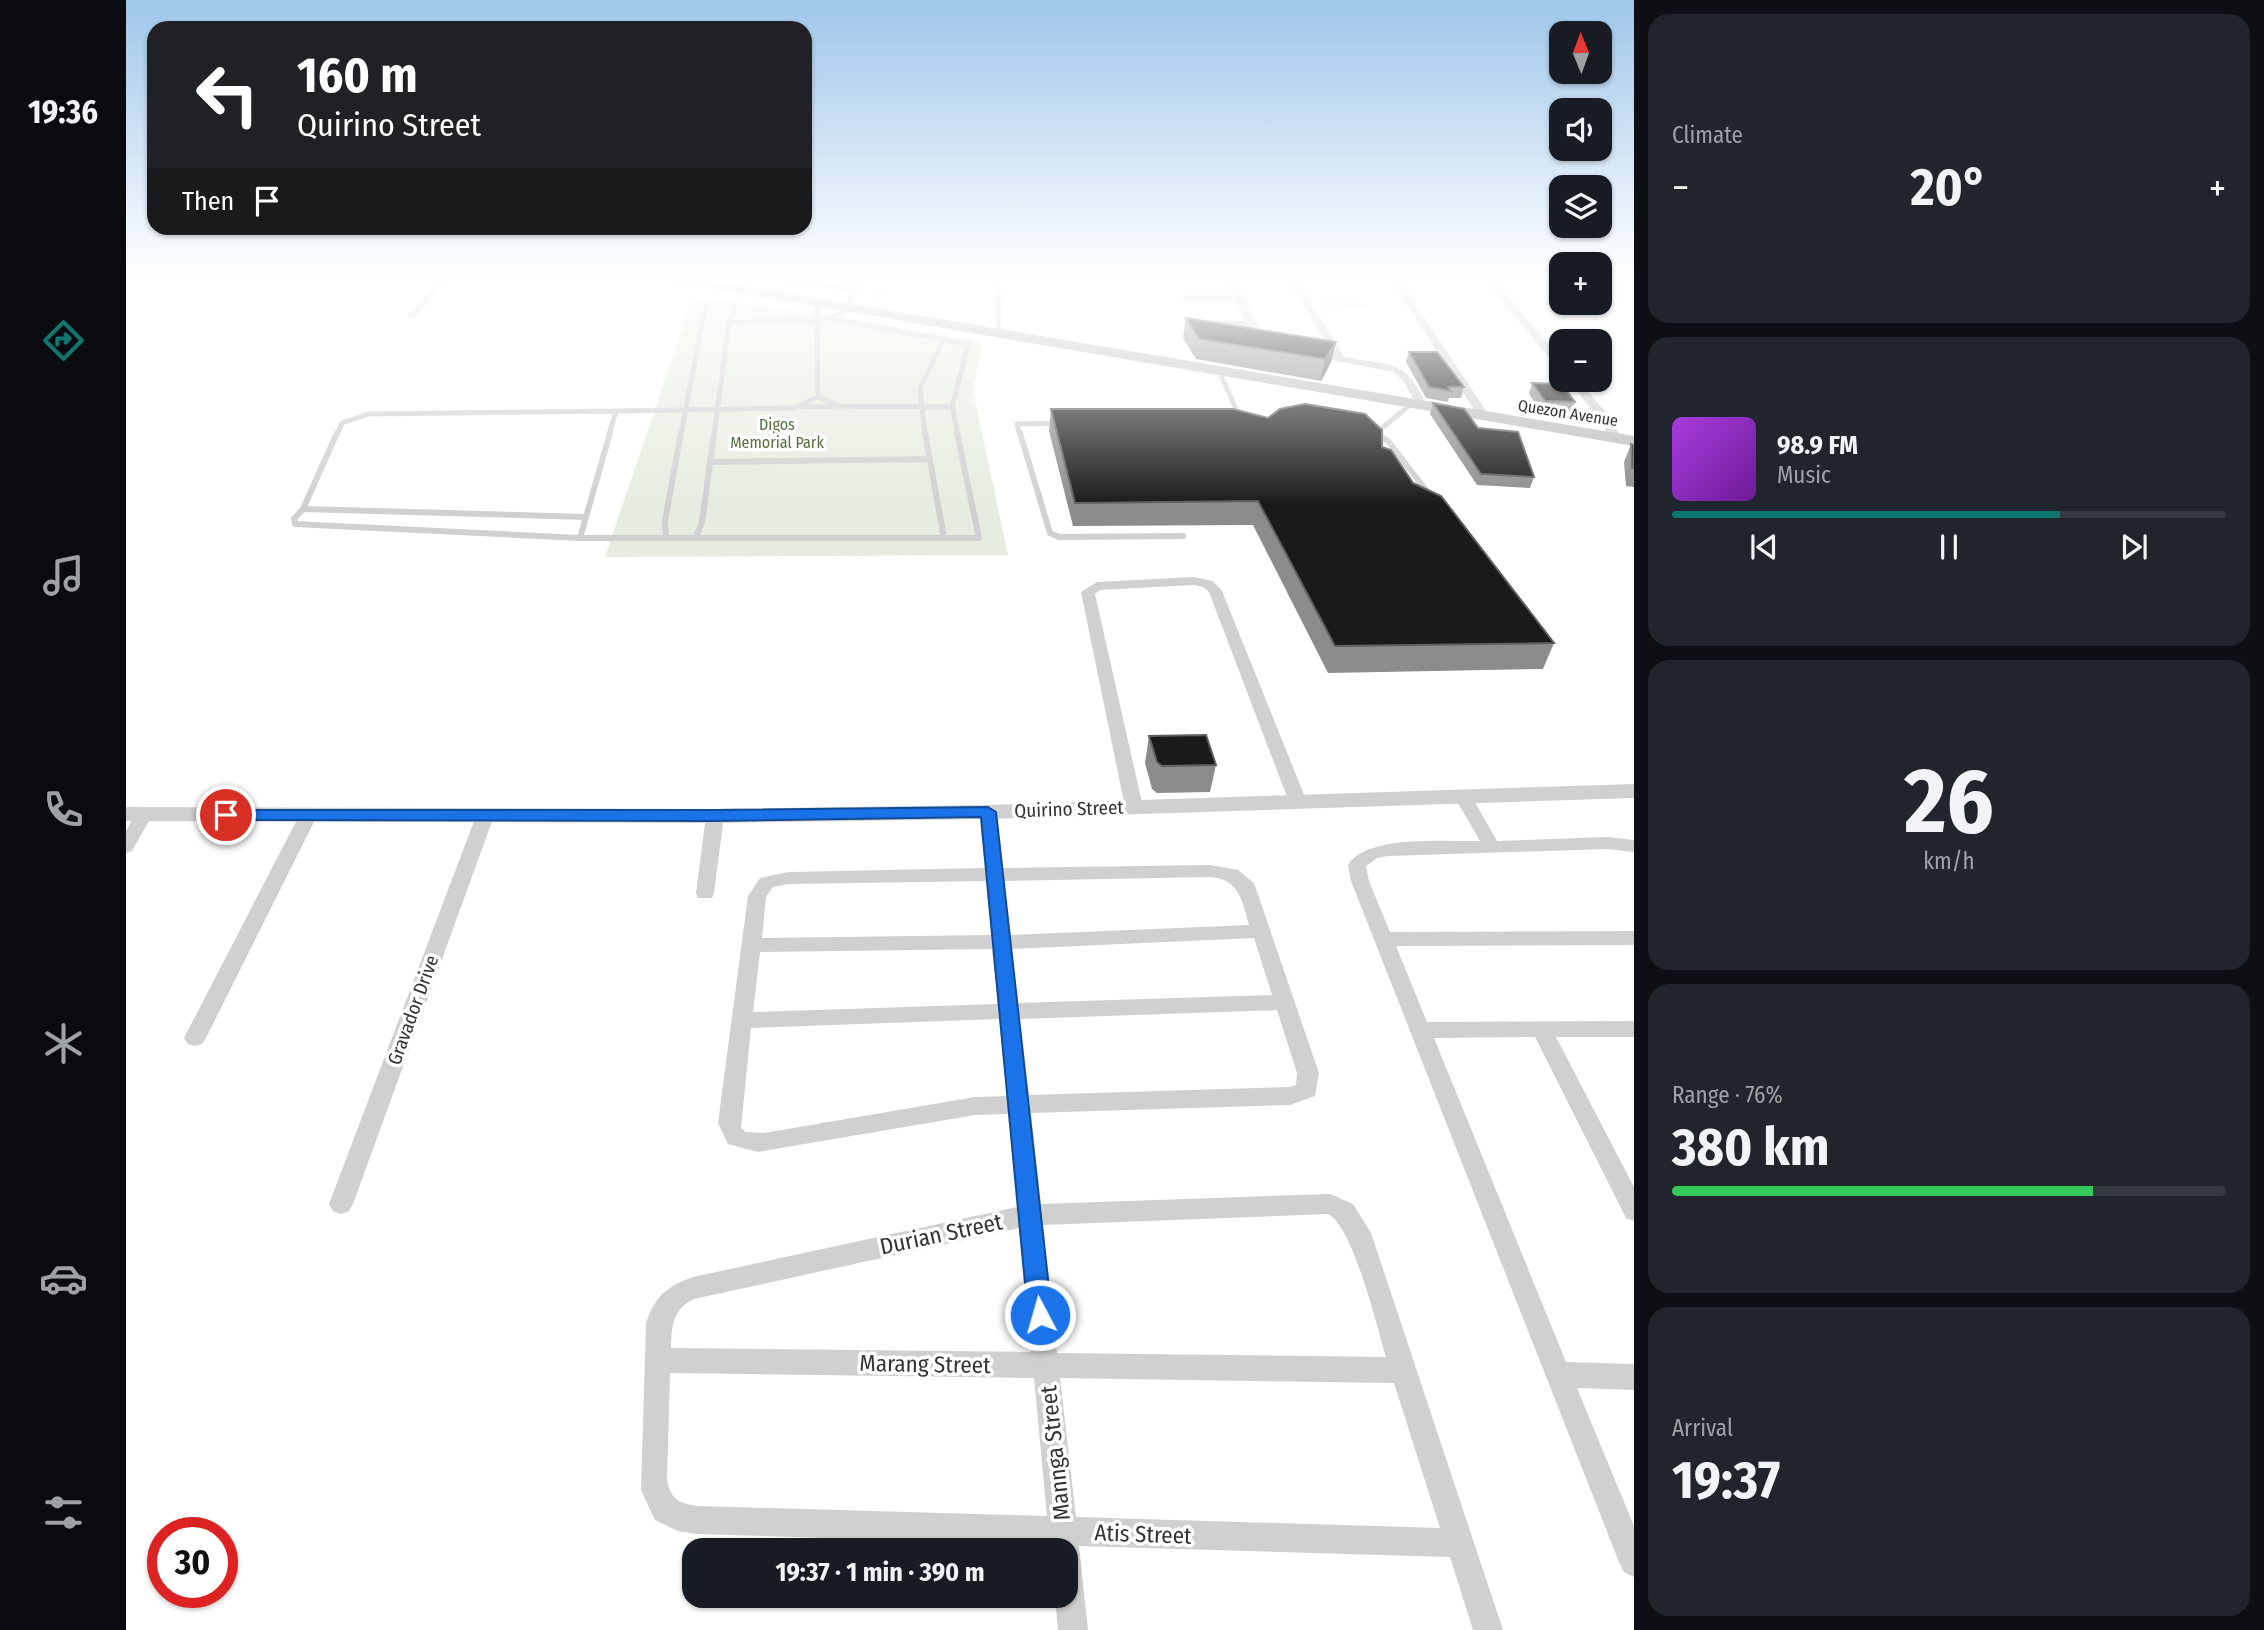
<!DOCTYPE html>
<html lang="en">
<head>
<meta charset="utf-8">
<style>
  :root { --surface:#171b24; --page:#20242c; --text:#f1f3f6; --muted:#9ea1a6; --line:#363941; --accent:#0f766e }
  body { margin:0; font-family:"Fira Sans Condensed",sans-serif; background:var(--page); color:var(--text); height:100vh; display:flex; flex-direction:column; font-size:26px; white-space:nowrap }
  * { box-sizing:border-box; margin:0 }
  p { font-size:23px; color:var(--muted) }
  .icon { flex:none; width:38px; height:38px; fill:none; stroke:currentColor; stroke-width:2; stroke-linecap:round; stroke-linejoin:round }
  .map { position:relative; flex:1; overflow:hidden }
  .panel { display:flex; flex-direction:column; gap:14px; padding:14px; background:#0d0f14; width:630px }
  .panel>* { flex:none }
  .hud { position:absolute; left:21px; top:21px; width:665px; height:214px; border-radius:21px; box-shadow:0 2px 5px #0004; background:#202124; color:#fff; overflow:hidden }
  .needle { width:46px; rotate:359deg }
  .tools { position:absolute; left:1423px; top:21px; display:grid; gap:14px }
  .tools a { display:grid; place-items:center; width:63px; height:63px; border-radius:14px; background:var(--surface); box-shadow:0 2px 5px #0004; font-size:35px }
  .speed { position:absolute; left:21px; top:1517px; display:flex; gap:14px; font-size:35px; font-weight:700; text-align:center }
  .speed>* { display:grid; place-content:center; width:91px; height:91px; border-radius:50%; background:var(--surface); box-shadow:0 2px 5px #0004; line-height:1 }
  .speed .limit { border:10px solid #d22; background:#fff; color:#111 }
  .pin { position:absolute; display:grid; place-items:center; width:60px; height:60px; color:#fff; margin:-30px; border:4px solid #fff; border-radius:50%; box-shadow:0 2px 7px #0007 }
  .me { position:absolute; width:77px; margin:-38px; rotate:354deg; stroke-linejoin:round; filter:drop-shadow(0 0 5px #0008) }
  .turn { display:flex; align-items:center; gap:24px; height:147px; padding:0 35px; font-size:32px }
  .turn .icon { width:91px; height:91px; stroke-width:2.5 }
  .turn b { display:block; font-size:49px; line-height:60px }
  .then { display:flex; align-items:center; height:66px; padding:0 35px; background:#0003; gap:14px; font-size:26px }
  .big { font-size:52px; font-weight:700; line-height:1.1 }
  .panel .widget { flex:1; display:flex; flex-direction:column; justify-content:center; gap:10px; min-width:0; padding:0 24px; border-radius:21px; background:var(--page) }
  .panel .dial { align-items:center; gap:0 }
  .dial b { font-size:91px; line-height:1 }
  .song { display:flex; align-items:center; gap:21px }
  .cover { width:84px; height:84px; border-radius:10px; background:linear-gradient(135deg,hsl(280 70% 55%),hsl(280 70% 35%)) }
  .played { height:7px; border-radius:4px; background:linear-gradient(90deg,var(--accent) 70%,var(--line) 70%) }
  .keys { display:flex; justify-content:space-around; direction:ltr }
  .heat { display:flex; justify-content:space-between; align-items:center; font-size:38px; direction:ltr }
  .charge { height:10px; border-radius:5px; background:linear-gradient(90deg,#34c759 76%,var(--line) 0) }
  .trip { position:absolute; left:556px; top:1538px; width:396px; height:70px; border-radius:21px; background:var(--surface); box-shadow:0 2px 5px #0004; font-weight:700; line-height:70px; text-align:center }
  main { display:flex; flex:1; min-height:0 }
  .tab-bar { display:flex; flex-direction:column; width:126px; justify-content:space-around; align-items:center; background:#090b0e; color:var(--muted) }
  .tab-bar .icon { width:49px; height:49px }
  .tab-bar .on { color:var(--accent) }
  .tab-bar b { font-size:32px; color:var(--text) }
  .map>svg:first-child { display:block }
</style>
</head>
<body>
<main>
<nav class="tab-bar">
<b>19:36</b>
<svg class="icon on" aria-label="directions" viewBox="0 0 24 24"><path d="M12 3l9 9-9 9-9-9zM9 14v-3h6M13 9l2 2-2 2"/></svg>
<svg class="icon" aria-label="music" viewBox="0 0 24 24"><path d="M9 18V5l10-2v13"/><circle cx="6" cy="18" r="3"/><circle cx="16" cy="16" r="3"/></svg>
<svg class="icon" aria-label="phone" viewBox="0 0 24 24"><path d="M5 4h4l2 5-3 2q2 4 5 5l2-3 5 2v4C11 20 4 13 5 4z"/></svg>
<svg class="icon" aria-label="climate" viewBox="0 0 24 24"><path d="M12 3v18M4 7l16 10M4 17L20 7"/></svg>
<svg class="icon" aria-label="car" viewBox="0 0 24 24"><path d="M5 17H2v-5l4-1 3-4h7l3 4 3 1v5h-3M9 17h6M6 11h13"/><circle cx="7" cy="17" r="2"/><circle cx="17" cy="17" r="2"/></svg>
<svg class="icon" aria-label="filters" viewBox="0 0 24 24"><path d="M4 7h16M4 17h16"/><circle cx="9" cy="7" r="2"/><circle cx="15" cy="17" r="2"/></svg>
</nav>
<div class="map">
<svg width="1508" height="1630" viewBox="0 0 1508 1630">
  <rect width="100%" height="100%" fill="#fff"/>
  <path fill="#e6ecdf" d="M565,302l52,1 239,39 -9,49 35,164 -403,2z"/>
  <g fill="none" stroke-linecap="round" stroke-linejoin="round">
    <path stroke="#cdcdcd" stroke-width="2.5" stroke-dasharray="2 2" stroke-linecap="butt" d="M750,299l22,-22
      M1198,304l44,1"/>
    <path stroke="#d0d0d0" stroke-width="5" d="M643,277l86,13
      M872,277l1,58
      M691,303l1,94
      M720,308l15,-31
      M703,318l139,26 -16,63 6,28
      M603,322l89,-1 36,-12
      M1094,373l20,45
      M673,407l39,-1
      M490,411l178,-3 24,-11 22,9 112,1
      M1245,431l6,4
      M1250,433l34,-28
      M211,435l5,-12 26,-9 248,-3
      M483,435l7,-24
      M555,435l24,-128 3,-4 25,1 3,2 -7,16 -15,113
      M799,435l-5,-47 24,-49
      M894,435l-3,-11 44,-1"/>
    <path stroke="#d0d0d0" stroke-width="6" d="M211,433l-34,76 283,8 24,-84
      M588,433l-12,89 -6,16h283l-22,-105
      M799,433l19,105
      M894,433l30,100 9,4 124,-1
      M1248,433l14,8 41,53
      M584,462l219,-3
      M177,509l-9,10 1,5 285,14 6,-21
      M454,538h116
      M540,538l-1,-17 16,-88"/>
    <path fill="#d0d0d0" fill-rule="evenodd" d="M315,277h9l-36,41h-6v-4z
      M1099,277h9l28,59 10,7v4c-13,2 -19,-10 -24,-20l-41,-2 -2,-2 5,-3 35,1 -9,-20h-51l-5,-3 5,-3h48z
      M1161,277h9l48,80c49,9 61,1 84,50l-2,2h-8l-13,-26 -11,-11 -88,-17v-4l4,-1 23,4z
      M1263,277h9l92,140 -2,2h-8z
      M1356,277h9l70,82v9l-4,-1z
      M1474,277h34v4h-34z
      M1442,380h10l26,30 18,28 -2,2h-8l-17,-26z
      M1068,577l19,4 9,10 85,211 -3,4 -6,1 -9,-5 -80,-210 -6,-5 -9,-2 -94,5 -5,4 48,213 -9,6 -9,-6 -44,-215 16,-10z
      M1337,791l6,1 28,49 111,-4 26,3v12l-26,-3 -219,7 -12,2 -11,8 3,15 21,51 244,-1v14l-238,1 31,76 207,-1v16h-78l78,150v34l-8,-3 -91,-181 -101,1 132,324 68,2v26l-57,-2 57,138v51l-10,-5 -5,-10 -268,-681 -3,-16c19,-31 98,-23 132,-24l-26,-45z
      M862,806l9,6 6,56 207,-3 28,5 16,13 65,190 -4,23 -25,9 -259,8 10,91 289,-10 23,10 18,29 132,397h-30l-23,-73 -371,-11 9,84h-30l-3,-34h11v-46h-15l-1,-5 -353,-11 -19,-3 -23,-11 -14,-30 5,-166c8,-27 21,-38 47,-47l324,-70 -9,-93 -33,1 -217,37 -30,-8 -10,-21 30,-227 12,-18 29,-6 196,-4 -6,-56zM1084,877c29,2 32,23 39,48l-239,10 -6,-54zM860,881l5,54 -229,3 4,-41 7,-10 16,-3zM1128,938l18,57 -254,8 -6,-54zM866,949l6,55 -245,8 7,-60zM1151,1010l20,63 -1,12 -6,2 -261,8 -9,-76zM873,1019l8,77 -32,1 -211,36 -18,-1 -5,-4 10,-100zM1202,1214c25,12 49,113 58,143l-329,-4 -14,-128zM893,1228l12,124 -360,-4c1,-23 1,-38 23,-49zM544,1373l364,5 13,138 -350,-10c-19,-3 -26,-7 -30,-26zM934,1378l334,5 46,145 -364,-11z
      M18,808l9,6 -21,37 -6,2v-22l12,-21z
      M182,810l9,6 -111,222 -4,6 -7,2 -7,-2 -4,-6 115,-222z
      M359,810l9,6 -141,388 -4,7 -8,3 -8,-3 -4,-7 147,-388z
      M589,810l9,6 -10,77 -2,5h-14l-2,-5 10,-77z"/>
    <path fill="#d0d0d0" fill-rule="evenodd" d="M1508,784v14l-646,21 -273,4 -589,-2v-14l589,2 273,-4z"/>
    <path fill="#bdbdbd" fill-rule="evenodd" d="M536,277h29l943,159v10l-966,-165z"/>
  </g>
  <path fill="#8c8c8c" d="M1060,318l150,24 -5,20 -10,19 -125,-22 -13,-21z
    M1283,352l55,35 -3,11h-12l-1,4 -22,-4 -20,-36z
    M1406,383l43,19 -4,11 -30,-1 -12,-18z
    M1307,403l45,25 56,49 -4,11 -53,-3 -47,-71z
    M925,409l331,38 172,196 -11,26 -215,4 -75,-148 -180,1 -24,-95z
    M1505,444l3,1v42l-8,-1 -2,-24z
    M1023,736l67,29 -6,27 -53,1 -5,-4 -7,-26z"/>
  <path fill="#5f5f5f" d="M1210,342l-5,20 -10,19 4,-22z"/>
  <path fill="#1a1a1a" stroke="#5f5f5f" stroke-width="2" d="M1060,318l150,24 -11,17 -126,-20z
    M1283,352h28l27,35h-16l3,4 -22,-4z
    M1406,383l30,1 13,18 -30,-1z
    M1307,403l31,6 14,19 40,4 16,45 -53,-3z
    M1179,404l60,10 17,16v17l9,3 22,33 28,13 113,147 -219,3 -77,-145 -183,2 -24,-94h182l35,9 12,-9z
    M1505,444l3,1v23h-2z
    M1080,735l10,30 -54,1 -5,-4 -8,-26z"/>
  <linearGradient id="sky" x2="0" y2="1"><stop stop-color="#9ec6ea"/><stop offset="0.55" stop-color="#fff"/><stop offset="1" stop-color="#fff" stop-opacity="0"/></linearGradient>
  <rect width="1508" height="505" fill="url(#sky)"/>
  <path fill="#1a73e8" stroke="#114b97" stroke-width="2" d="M862,807l8,5 56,503 -4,8 -8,3 -8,-3 -4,-8 -47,-498 -266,4 -489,-1 -8,-5 8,-5h489z"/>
  <g text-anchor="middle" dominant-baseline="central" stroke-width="7" stroke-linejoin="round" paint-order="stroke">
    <g font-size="16" fill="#333" stroke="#fff">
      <text transform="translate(1442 413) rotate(9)">Quezon Avenue</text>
    </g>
    <g font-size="16" fill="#56703f" stroke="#fff">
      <text x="651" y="424">Digos<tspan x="651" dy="18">Memorial Park</tspan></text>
    </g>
    <g font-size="19" fill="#333" stroke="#fff">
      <text transform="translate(943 809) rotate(-2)">Quirino Street</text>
      <text transform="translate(287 1010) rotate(-70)">Gravador Drive</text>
    </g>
    <g font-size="23" fill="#333" stroke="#fff">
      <text transform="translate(815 1234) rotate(-12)">Durian Street</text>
      <text transform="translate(799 1364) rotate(1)">Marang Street</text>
      <text transform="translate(929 1453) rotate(-96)">Mannga Street</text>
      <text transform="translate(1017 1534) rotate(2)">Atis Street</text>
    </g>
  </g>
</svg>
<div class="tools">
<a><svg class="needle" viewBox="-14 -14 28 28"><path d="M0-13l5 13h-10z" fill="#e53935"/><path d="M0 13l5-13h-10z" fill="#9ea1a6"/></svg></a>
<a><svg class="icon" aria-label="sound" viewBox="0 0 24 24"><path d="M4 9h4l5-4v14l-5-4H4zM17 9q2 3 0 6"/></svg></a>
<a><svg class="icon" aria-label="layers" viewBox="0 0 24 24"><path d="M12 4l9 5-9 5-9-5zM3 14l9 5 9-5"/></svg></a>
<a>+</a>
<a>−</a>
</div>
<div class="speed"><div class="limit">30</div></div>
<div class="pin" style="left:100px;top:815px;background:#d93025"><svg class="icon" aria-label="arrive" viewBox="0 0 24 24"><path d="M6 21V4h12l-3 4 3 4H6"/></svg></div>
<svg class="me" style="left:914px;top:1315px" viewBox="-20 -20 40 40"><circle r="17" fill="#1a73e8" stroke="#fff" stroke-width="3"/><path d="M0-11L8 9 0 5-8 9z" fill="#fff"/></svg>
<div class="trip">19:37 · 1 min · 390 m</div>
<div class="hud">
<div class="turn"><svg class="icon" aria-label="left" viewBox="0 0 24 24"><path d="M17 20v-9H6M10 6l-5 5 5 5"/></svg><div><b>160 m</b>Quirino Street</div></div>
<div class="then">Then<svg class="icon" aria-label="arrive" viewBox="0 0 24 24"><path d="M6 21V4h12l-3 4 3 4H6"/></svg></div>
</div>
</div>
<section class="panel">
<div class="widget"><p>Climate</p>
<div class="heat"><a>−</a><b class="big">20°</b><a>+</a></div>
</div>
<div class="widget">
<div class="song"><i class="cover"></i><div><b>98.9 FM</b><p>Music</p></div></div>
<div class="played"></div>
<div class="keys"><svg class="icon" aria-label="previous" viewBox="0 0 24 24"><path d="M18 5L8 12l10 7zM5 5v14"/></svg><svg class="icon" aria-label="pause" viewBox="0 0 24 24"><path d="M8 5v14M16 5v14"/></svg><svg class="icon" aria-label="next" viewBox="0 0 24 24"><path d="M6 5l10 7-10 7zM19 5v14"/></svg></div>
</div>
<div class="widget dial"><b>26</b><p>km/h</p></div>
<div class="widget"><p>Range · 76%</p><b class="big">380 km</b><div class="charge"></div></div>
<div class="widget"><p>Arrival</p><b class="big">19:37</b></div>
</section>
</main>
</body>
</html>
